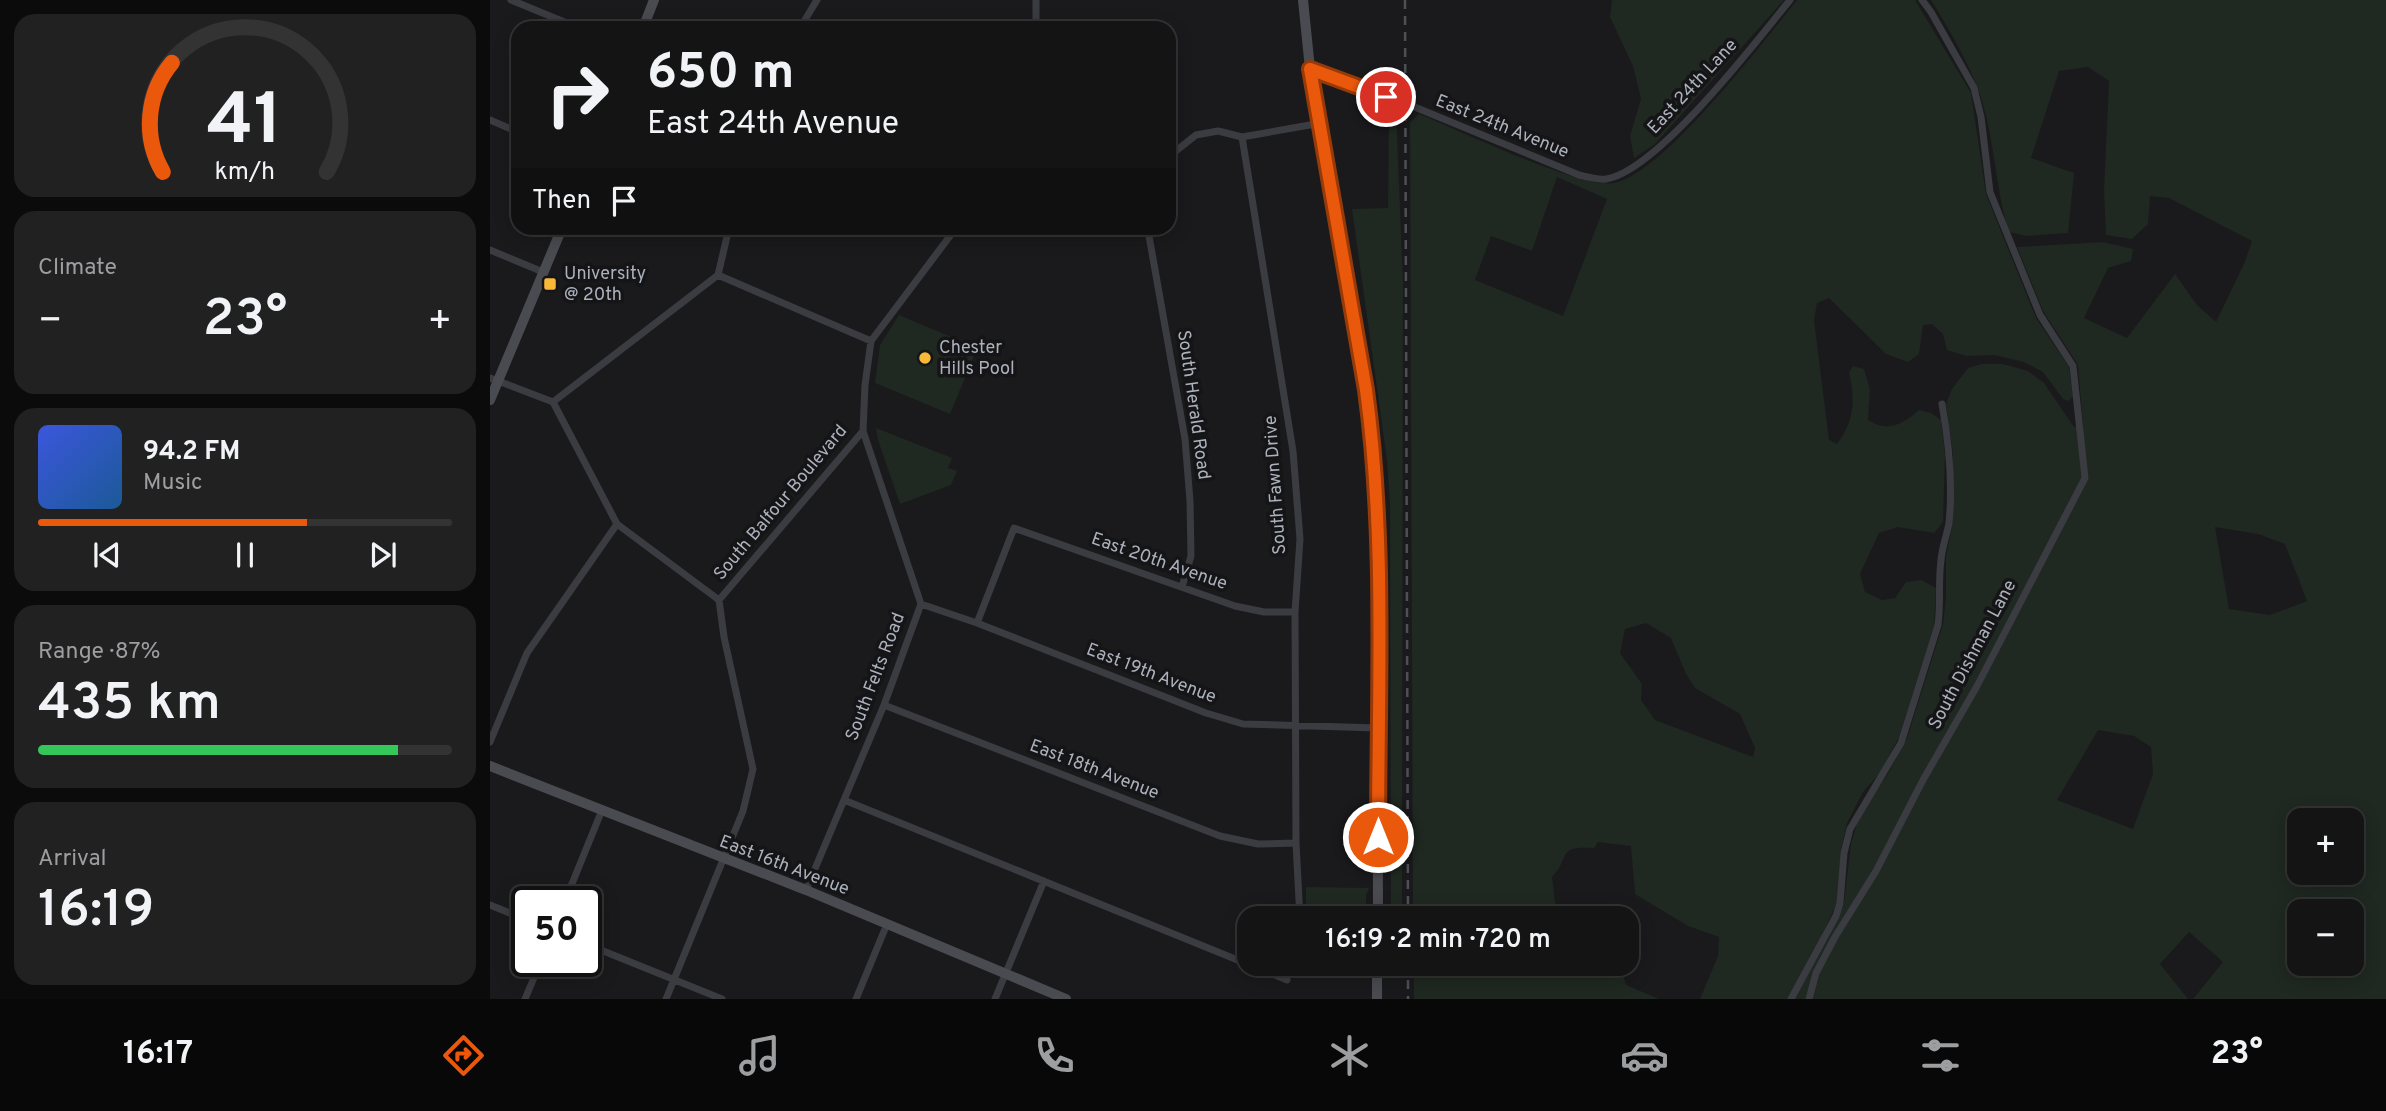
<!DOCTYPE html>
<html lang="en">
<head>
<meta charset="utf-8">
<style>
  :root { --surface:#141415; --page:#212122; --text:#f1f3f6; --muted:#9d9ea0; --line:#333334; --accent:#ea580c }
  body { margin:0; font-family:Overpass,sans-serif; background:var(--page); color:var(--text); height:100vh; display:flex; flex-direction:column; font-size:26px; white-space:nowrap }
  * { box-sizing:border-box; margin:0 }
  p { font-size:23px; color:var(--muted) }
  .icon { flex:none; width:38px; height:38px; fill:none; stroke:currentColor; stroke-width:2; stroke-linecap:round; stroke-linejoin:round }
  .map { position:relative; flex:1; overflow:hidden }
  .panel { display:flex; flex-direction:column; gap:14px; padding:14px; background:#0b0b0c; width:490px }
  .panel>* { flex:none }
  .hud { position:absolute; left:21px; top:21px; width:665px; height:214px; border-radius:21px; box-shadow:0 4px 18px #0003,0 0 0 2px var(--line); background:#141415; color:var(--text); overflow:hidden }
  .fabs { position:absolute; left:1797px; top:808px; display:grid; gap:14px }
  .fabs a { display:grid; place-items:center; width:77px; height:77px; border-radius:14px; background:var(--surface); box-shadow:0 4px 18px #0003,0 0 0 2px var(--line); font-size:35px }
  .speed { position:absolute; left:21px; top:886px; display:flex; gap:14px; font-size:35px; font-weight:700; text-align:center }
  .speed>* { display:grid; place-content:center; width:91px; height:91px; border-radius:50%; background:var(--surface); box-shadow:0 4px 18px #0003,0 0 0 2px var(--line); line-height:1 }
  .speed .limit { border:4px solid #111; border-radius:10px; background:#fff; color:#111 }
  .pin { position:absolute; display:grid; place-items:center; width:60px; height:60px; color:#fff; margin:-30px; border:4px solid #fff; border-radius:50%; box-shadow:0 2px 7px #0007 }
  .me { position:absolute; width:77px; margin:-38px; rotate:0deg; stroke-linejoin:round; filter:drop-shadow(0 0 5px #0008) }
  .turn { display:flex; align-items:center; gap:24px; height:147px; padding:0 21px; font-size:32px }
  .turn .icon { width:91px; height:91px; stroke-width:2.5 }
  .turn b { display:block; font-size:49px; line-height:60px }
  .then { display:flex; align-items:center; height:66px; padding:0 21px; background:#0003; gap:14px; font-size:26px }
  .big { font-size:52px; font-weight:600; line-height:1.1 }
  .panel .tile { flex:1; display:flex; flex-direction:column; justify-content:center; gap:10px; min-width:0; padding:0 24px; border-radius:21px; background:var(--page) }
  .panel .dial { align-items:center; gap:0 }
  .dial svg { height:182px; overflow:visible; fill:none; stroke:var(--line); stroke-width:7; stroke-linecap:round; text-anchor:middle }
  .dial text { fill:var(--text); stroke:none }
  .song { display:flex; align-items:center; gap:21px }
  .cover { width:84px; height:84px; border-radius:10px; background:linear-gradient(135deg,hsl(230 70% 55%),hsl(210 70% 35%)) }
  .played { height:7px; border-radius:4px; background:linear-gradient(90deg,var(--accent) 65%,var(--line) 65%) }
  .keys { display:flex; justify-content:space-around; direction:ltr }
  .heat { display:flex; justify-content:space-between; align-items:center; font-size:38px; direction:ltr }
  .charge { height:10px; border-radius:5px; background:linear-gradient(90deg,#34c759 87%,var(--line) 0) }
  .trip { position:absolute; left:747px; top:906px; width:402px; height:70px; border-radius:21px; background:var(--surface); box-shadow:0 4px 18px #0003,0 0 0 2px var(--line); font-weight:600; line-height:70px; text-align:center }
  .dock { display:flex; height:112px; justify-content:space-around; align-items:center; background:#080808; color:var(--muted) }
  .dock .icon { width:49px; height:49px }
  .dock .current { color:var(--accent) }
  .dock b { font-size:32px; color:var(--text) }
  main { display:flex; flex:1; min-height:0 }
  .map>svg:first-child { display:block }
</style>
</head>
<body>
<main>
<section class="panel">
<div class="tile dial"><svg viewBox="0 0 100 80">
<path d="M14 69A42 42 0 1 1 86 69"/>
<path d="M14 69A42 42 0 0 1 18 21" stroke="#ea580c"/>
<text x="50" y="56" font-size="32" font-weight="700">41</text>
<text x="50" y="72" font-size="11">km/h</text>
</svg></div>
<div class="tile"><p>Climate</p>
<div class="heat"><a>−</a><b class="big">23°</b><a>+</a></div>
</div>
<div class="tile">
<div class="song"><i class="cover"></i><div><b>94.2 FM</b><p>Music</p></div></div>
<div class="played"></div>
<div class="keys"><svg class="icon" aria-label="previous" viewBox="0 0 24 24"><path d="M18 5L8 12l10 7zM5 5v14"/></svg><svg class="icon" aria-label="pause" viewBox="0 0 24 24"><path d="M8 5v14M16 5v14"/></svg><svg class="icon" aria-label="next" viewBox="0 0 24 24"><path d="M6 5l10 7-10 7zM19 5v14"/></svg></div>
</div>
<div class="tile"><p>Range · 87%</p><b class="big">435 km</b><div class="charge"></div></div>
<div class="tile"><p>Arrival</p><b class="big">16:19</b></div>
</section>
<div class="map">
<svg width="1896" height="999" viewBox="0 0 1896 999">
  <rect width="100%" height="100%" fill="#1a1a1c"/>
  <path fill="#1f2821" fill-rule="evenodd" d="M1122,0h172l-129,144 -21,14 -4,-22 11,-37 -8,-33 -23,-49z
    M1307,0h118l56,93 15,101 50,124 33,49 4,30 -5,4 -5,-2 -20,-27 -19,-10 -30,-7 -28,1 -19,-6 -4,-16 -11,-10 -9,1 -4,29 -11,8 -22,-8 -57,-56 -12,5 -3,17 15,120 8,4c18,-24 18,-44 12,-72l4,-6 11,3 6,20 -2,31c20,13 35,4 51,-10l12,3 10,7 4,35 -2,67 -9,11 -36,-6 -19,6 -19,41 5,18 17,8 13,-2 11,-16 15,-2 15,8 -2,38 -34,109 -20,38 -17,19 -16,31 -6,27 -4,53 -30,64 -20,32h-87l18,-43 1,-19 -31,-11 -53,-32 -4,-48 -33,-4 -4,6c-39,-2 -22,8 -42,29l5,42h-144l-3,-797 9,-8c38,15 161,75 195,69 48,-8 150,-142 183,-183zM1067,177l50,22 -44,117 -88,-36 16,-44 41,15zM1156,623l25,15 15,36 9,14 45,26 15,34 -2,9 -98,-37 -14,-20 1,-16 -22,-31 5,-24z
    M1441,0h455v999h-193l30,-37 -34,-30 -29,32 28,35h-394l36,-64 14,-33 7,-58 6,-21 15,-28 16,-21 19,-36 36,-114 3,-26v-41l6,-30 1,-73 -7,-50 6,-15 16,-21 13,-4h22l25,7 16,12 30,44 9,-1 -5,-61 -35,-54 -26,-64 86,-5 30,7 -2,12 -23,7 -24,50 43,20 48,-64 22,31 19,17 28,-58 8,-23 -83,-43 -19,-2 -2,28 -16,15 -26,-4 -2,-44 5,-110 -21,-14 -29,4 -28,87 43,15 -6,60 -42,3 -17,-4c-14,-44 -14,-93 -29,-137 -12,-34 -30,-64 -49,-95zM1725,527l43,7 27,10 22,57 -37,14 -41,-6zM1608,730l36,6 17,11 2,27 -20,55 -76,-29zM1810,821h52v52h-52zM1810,912h52v52h-52z
    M899,102l7,8 7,172 -1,637h-11l-1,-415 -3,-44 -35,-251 36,-1z
    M409,315l64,27 5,-2 11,4 -29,70 -75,-31 5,-38z
    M386,428l76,30 -4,10 9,3 -6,14 -51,19 -22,-64z
    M816,887l63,1 -3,7v24h-60z
    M924,964h206l6,21 33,14h-245z"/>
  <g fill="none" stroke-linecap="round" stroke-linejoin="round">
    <path stroke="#3b3c41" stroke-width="7" d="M21,0l68,28
      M310,28l17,-28
      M546,28v-28
      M820,69l95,34 174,72c8,2 19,5 27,4 51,-8 150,-137 184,-179
      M0,120l28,12
      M752,137l51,314 7,88 -5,73 1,231 4,76
      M679,161l3,-7 24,-19 22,-4 24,6 79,-14
      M660,228l-1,8 36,203 5,62 1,55 -9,31
      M0,250l53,22
      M228,275l153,66
      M0,378l63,24
      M63,402l64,122 102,76
      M63,402l165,-127 11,-47
      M431,604l56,19 229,90 37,11 135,4
      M487,623l37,-95 221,78 29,6h31
      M394,705l336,131 38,8 38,-1
      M0,742l37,-89 90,-129
      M354,800l443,180
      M316,890l78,-185 37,-101 -58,-173
      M75,901l37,-91
      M0,905l37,15
      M96,944l136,55
      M35,999l16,-38
      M176,999l77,-188 10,-42 -29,-132 -5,-37 144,-169 2,-46 6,-44 85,-113
      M366,999l31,-75
      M505,999l49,-118
      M1301,999l45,-83 4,-13 4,-50 6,-24 51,-86 37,-118c3,-22 0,-43 3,-65 1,-13 6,-25 8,-37 4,-40 0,-80 -7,-119
      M1319,999l7,-26 19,-36 41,-66 47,-91 54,-94 108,-208 -12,-112 -33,-51 -50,-123 -9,-75 -7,-29 -43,-76 -9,-12"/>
    <path stroke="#494b51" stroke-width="10" d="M813,0l7,69 56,321 7,50 4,83 1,396
      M153,28l11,-28
      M0,400l72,-172
      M0,766l316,124 260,109
      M887,999v-35"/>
    <path stroke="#4e5056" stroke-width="2.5" stroke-dasharray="9 7" stroke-linecap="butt" d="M915,0l3,919
      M918,964v35"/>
  </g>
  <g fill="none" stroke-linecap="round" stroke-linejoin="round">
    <g stroke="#983908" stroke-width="18">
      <path id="route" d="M888,837c0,-148 8,-300 -12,-447l-56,-321 76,28"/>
    </g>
    <use href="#route" stroke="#ea580c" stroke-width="12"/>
  </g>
  <g fill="#f7b937" stroke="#151517" stroke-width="2.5">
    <rect x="53" y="277" width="14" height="14" rx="3.5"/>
    <circle cx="435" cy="358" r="7"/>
  </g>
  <g text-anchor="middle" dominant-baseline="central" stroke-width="7" stroke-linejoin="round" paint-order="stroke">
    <g font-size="18" fill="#acb1bc" stroke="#151517">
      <text transform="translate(1203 87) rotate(-47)">East 24th Lane</text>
      <text transform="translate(1012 127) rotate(22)">East 24th Avenue</text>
      <text transform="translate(703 405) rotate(82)">South Herald Road</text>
      <text transform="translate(786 485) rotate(-94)">South Fawn Drive</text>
      <text transform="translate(291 503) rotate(-50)">South Balfour Boulevard</text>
      <text transform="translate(669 562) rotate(19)">East 20th Avenue</text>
      <text transform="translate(1483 655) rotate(-62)">South Dishman Lane</text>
      <text transform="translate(661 674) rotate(21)">East 19th Avenue</text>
      <text transform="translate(386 677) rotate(-69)">South Felts Road</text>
      <text transform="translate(604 770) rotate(21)">East 18th Avenue</text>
      <text transform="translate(294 866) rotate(21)">East 16th Avenue</text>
    </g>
    <g font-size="18" fill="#acb1bc" stroke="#151517" text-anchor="start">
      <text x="74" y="274">University<tspan x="74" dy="21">@ 20th</tspan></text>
      <text x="449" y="348">Chester<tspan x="449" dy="21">Hills Pool</tspan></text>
    </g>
  </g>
</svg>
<div class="fabs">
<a>+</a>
<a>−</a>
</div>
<div class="speed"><div class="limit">50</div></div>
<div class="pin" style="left:896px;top:97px;background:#d93025"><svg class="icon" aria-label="arrive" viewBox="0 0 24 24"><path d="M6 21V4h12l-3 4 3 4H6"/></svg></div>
<svg class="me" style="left:888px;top:837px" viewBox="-20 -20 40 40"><circle r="17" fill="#ea580c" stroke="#fff" stroke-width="3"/><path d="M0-11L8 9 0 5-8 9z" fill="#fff"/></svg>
<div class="trip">16:19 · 2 min · 720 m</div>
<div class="hud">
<div class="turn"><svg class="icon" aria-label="right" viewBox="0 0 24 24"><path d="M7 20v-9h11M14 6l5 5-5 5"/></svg><div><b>650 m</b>East 24th Avenue</div></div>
<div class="then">Then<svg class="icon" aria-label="arrive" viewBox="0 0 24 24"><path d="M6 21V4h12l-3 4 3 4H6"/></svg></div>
</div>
</div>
</main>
<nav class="dock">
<b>16:17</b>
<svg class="icon current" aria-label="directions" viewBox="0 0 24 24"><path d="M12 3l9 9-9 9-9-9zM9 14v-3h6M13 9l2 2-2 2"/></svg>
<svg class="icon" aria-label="music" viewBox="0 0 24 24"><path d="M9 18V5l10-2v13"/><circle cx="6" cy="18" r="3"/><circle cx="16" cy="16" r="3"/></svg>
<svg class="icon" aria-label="phone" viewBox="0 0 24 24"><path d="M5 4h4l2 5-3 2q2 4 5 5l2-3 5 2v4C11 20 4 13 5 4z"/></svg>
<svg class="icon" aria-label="climate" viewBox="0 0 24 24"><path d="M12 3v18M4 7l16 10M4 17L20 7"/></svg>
<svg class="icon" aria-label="car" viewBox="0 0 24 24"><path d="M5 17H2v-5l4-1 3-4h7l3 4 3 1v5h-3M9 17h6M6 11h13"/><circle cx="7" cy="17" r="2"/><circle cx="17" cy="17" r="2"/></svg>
<svg class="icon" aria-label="filters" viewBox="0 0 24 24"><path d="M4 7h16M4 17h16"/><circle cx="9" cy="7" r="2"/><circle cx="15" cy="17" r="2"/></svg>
<b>23°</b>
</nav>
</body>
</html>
